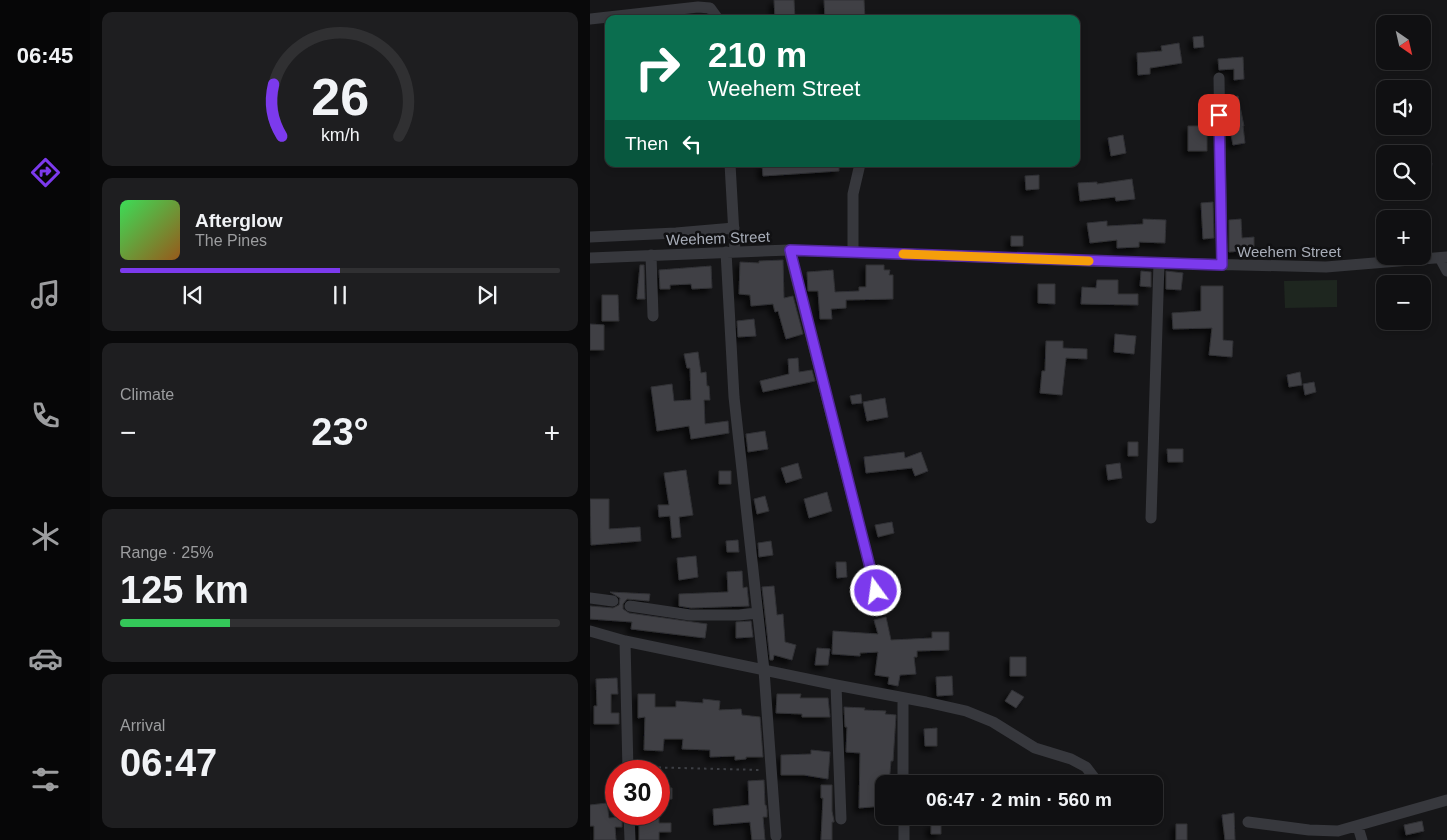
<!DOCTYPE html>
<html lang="en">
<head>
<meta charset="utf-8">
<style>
  :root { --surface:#101012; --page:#1e1e20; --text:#f1f3f6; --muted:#9c9d9f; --line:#303032; --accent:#7c3aed }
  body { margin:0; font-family:Arial,sans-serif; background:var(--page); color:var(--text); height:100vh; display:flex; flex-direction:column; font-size:19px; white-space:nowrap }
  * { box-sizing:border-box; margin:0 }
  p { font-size:16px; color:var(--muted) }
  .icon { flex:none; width:28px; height:28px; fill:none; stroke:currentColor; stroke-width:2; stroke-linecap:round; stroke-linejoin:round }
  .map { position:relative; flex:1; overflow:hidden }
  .details { display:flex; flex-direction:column; gap:12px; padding:12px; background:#09090a; width:500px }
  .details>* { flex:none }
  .banner { position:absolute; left:15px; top:15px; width:475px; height:152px; border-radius:10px; box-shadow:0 2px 8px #0003,0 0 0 1px var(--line); background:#0b6e4f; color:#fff; overflow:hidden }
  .needle { width:32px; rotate:146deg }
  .buttons { position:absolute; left:786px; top:15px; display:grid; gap:10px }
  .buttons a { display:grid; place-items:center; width:55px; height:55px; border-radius:10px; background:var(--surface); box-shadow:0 2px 8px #0003,0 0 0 1px var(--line); font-size:25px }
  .speed { position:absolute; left:15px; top:760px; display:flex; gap:10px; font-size:25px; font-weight:700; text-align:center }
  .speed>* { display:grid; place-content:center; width:65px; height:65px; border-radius:50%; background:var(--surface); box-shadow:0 2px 8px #0003,0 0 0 1px var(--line); line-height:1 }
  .speed .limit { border:8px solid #d22; background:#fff; color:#111 }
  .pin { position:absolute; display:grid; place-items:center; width:42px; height:42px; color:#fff; margin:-21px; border-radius:10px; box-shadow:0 2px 8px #0006 }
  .me { position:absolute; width:55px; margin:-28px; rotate:346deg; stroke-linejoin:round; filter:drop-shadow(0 0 4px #0008) }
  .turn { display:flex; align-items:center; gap:18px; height:105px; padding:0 20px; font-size:22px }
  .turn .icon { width:65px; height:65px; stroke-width:2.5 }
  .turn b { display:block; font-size:35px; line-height:42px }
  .then { display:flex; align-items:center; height:48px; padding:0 20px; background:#0003; gap:10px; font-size:19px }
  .big { font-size:38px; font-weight:700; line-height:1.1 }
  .details .tile { flex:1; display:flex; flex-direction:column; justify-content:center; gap:8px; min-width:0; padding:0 18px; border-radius:10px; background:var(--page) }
  .details .dial { align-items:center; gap:0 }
  .dial svg { height:130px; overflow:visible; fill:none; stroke:var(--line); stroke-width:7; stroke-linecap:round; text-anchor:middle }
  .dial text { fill:var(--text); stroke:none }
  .song { display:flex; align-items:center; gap:15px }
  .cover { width:60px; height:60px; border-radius:8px; background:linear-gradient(135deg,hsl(130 70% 55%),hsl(30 70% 35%)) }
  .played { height:5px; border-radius:2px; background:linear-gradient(90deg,var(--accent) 50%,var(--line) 50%) }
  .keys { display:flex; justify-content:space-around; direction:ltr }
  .heat { display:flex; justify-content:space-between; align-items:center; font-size:28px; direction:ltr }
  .charge { height:8px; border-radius:4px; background:linear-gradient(90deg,#34c759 25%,var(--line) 0) }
  .trip { position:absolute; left:285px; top:775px; width:288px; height:50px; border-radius:10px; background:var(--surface); box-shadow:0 2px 8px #0003,0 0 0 1px var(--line); font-weight:700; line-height:50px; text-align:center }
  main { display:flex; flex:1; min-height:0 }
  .tab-bar { display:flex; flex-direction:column; width:90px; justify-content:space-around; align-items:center; background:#060607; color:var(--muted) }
  .tab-bar .icon { width:35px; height:35px }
  .tab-bar .active { color:var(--accent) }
  .tab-bar b { font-size:22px; color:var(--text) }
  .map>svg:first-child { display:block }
</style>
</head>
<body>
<main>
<nav class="tab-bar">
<b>06:45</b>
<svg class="icon active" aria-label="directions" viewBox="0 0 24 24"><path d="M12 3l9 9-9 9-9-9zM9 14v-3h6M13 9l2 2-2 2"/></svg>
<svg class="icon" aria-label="music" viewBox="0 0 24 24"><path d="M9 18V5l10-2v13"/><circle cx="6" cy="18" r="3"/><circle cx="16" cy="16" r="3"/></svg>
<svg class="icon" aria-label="phone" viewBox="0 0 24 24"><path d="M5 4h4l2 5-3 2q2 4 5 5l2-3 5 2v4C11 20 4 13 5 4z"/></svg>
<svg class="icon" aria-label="climate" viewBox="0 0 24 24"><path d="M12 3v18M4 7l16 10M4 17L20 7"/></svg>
<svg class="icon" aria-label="car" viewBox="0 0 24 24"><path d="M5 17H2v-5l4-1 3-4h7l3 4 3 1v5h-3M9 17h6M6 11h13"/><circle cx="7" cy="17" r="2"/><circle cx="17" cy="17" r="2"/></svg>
<svg class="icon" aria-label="filters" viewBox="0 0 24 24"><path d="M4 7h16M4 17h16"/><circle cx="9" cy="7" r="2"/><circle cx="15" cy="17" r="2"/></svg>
</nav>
<section class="details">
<div class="tile dial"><svg viewBox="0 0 100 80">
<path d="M14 69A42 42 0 1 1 86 69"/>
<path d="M14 69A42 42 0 0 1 9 37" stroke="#7c3aed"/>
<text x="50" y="56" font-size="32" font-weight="700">26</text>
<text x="50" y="72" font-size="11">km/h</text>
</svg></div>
<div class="tile">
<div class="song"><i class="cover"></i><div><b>Afterglow</b><p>The Pines</p></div></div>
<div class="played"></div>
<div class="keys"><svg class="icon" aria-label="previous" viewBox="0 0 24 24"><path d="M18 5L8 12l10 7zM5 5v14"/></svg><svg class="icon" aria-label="pause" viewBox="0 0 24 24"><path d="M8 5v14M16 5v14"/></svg><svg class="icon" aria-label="next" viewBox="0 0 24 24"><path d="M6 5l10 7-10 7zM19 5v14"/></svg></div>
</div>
<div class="tile"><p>Climate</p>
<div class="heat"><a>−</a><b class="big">23°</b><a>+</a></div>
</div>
<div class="tile"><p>Range · 25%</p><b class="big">125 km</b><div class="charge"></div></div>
<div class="tile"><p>Arrival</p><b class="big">06:47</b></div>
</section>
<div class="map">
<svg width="857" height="840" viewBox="0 0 857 840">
  <defs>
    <filter id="shadow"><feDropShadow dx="-4.5" dy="4.5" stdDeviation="2.5" flood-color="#0009"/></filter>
  </defs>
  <rect width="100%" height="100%" fill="#161618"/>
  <path fill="#1e261f" d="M747,280v27l-52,1 -1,-27z"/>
  <path fill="#404145" stroke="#303034" filter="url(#shadow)" d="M184,0h20l1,19h-20z
    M234,0h40l1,19h-40z
    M613,36l1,11 -10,1 -1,-11z
    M589,43l3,20 -32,5v6l-12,1 -1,-22 25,-2 -1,-5z
    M653,57l1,22 -10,1v-11l-15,1 -1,-11z
    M648,96l6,30h-1l2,17 -12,2 -6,-32v-14z
    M598,126h19v25h-19z
    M533,135l3,18 -15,3 -3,-18z
    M832,161l10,2 -4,29h-6z
    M172,164h77v7l-76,5z
    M449,175v14l-13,1 -1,-14z
    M542,179l3,20 -19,2 -1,-4 -35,4 -2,-18 19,-1v2z
    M623,202l1,36 -11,1 -2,-36z
    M553,219l23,1 -1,23 -26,-1v5l-22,1v-8l-27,3 -3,-20 20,-2v5l36,-2z
    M651,219l1,19 12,-1v13l-25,2v-32z
    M421,236h12v10h-12z
    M193,260l1,38 9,-2 10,38 -17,5 -8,-28 -3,1 -2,-8 -22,2 -1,-11 -11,-1 1,-32 19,1v-2z
    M50,265h4l1,34h-8z
    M276,265h18v5h6l-1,5h4v24l-47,1v8l-15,1 1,10h-12l-2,-28h-10l-1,-19 26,-2 2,22 24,-1v-4h7z
    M121,266l1,22 -20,1 -1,-5 -21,1v4h-10l-1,-19z
    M551,271l10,1v15l-11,-1z
    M576,271l17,2 -2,17 -15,-1z
    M507,280h21v14h20v11l-57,-1 1,-17 14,1z
    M448,284h17v20l-17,-1z
    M611,286h22v54l10,1 -1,16 -23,-2 3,-27 -39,1 -1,-16 29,-2z
    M12,295h16l1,26h-17z
    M164,319l2,17 -18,1 -1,-16z
    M0,324l14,1v25h-14z
    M525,334l21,2 -2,18 -20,-2z
    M456,341h17v7l24,1v10l-21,-1 -4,37 -22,-2 2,-22h3z
    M108,352l3,21 5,-1 1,14h2l1,14h-6l1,24 23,-3 1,12 -38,6 -2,-13 -32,5 -6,-44 21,-3 2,17 17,-1 -1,-32h-3l-3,-14z
    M208,358l1,14 13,-2 3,11 -52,11 -3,-11 29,-7 -1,-15z
    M710,372l2,13 -13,2 -2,-12z
    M724,382l2,10 -11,3 -2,-11z
    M271,394l1,9 -10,1 -2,-8z
    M295,398l3,19 -21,4 -4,-19z
    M175,431l3,18 -20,3 -2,-18z
    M538,442h10v14h-10z
    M577,449h16v13h-15z
    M314,452l1,6 16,-6 7,19 -13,5 -3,-8 -46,5 -2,-16z
    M208,463l4,15 -16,5 -5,-15z
    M530,463l2,15 -14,2 -2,-15z
    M96,470l7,45 -14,2 2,20 -9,1 -2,-22 -11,1 -1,-12h11l-5,-32z
    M129,471h12v13h-12z
    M237,492l5,19 -23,7 -5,-19z
    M175,496l4,15 -12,3 -3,-15z
    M0,499h19v30l31,-2 1,14 -50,4z
    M302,522l2,11 -16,4 -3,-12z
    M148,540l1,12h-12l-1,-11z
    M181,541l2,14 -14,2 -1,-14z
    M106,556l2,21 -19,3 -2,-22z
    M246,562h10l1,15 -10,1z
    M152,571l1,17 4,-1 2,19 -58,2 -12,-2v-12l49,-2 -1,-20z
    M184,586l3,29 6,-1 2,28 11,3 -4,15 -18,-5 -1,5h-3l-8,-73z
    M20,592l40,2 -1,7 -22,-2 -4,5v5l6,4 78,11 -2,14 -74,-9 1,-7 -42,-3v-13l23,2 6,-3 1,-7z
    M296,617l5,23 41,-2v-6h17v18l-32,1v6h-3l2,17 -16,1 -2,11 -10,-2 1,-7 -14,-2 3,-23 -18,1v3l-28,-2 1,-23 45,3 -4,-14z
    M161,621l2,16 -17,1v-16z
    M227,648l13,1 -2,16h-13z
    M420,657h16v19h-16z
    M362,676l1,19 -16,1 -1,-19z
    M27,678l1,16h-7v19h8v11h-25v-18h3l-1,-27z
    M422,690l12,7 -8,11 -11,-7z
    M48,694h17v13h21v-6l27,2v-4l17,2 -1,9 22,-1 1,6 18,2 3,40h-17v2l-11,1v-4l-25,1v-7l-28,-1 1,-10h-19l-1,12 -19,-1 1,-33 -7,1z
    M187,694h24l-1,4h28l2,19h-28v-3l-26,-1z
    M254,707l21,1 -1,2 22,1 -1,3 11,1 -3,46h-2l-2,23h-5v22l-25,2 1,-55 -14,-1 1,-25h-2z
    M347,728v18h-12l-1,-17z
    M221,750l19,2 -2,27 -24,-4h-23v-20l30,-1z
    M174,780l1,25h1l1,5v7h-4l2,23h-13l-2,-18 -36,3 -1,-16 36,-4 -1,-24z
    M231,785h11v26l2,10v1h-2v18h-11l2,-42h-2z
    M72,788h10v11h-10z
    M17,803l2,15 13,-1v10h-7l1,13h-22v-14h-4v-21z
    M644,813l1,27h-10l-3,-25z
    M49,814h20v9h12v9h-12v8h-20v-15h-2v-9h2z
    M832,821l2,10 -18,4 -2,-10z
    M341,824h10v10h-10z
    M586,824h11v16h-11z"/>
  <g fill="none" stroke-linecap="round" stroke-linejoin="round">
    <path stroke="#3d3f44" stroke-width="2" stroke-dasharray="2.5 4" stroke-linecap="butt" d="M49,767l122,3"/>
    <path stroke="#37383d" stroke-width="11" d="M0,19l108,-12 12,1 8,11
      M629,78l3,187
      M140,164l5,88
      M0,237l86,-4 58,-5
      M199,250l87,341
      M136,252l8,145 30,273 12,166
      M263,252v-58l7,-30
      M61,255l2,61
      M0,258l199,-8 294,11 243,6 121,-10
      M850,258l7,13
      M561,518l8,-255
      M0,598l23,3
      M40,606l60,9h49l18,-2
      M0,631l35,10 211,44 90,17 40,9 27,11 42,26 36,11 15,8 13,17
      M35,641l3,130
      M246,685l5,134
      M313,698v86
      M39,814l1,26
      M314,816v24
      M658,822l61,8 29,1 109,-31
      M768,827l4,13"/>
  </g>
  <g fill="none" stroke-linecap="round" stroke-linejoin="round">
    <g stroke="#51269a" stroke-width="12">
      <path id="route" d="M286,591l-86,-341 432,15 -3,-150"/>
    </g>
    <use href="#route" stroke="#7c3aed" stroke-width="9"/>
    <path stroke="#f59e0b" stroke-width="9" d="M313,254l186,7"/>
  </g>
  <g text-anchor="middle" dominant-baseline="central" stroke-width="5" stroke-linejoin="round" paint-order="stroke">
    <g font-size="15" fill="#a8adb8" stroke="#111113">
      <text transform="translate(128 238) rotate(-2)">Weehem Street</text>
      <text x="699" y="251">Weehem Street</text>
    </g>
  </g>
</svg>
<div class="buttons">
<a><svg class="needle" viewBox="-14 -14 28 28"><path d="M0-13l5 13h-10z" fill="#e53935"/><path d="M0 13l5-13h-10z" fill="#9c9d9f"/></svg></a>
<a><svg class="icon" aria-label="sound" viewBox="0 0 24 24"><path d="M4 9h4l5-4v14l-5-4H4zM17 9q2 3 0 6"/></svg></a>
<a><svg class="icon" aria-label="search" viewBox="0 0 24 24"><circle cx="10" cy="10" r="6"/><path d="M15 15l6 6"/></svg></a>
<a>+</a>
<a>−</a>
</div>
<div class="speed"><div class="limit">30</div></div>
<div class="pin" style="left:629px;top:115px;background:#d93025"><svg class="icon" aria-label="arrive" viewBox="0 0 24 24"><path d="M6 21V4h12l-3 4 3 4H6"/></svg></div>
<svg class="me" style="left:286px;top:591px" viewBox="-20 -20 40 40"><circle r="17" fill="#7c3aed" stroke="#fff" stroke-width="3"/><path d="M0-11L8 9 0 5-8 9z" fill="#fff"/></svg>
<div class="trip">06:47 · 2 min · 560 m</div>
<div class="banner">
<div class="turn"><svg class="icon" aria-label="right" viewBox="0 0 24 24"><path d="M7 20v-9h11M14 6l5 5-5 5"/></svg><div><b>210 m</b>Weehem Street</div></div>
<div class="then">Then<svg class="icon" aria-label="left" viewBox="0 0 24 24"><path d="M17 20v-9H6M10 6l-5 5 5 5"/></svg></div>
</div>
</div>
</main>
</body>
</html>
